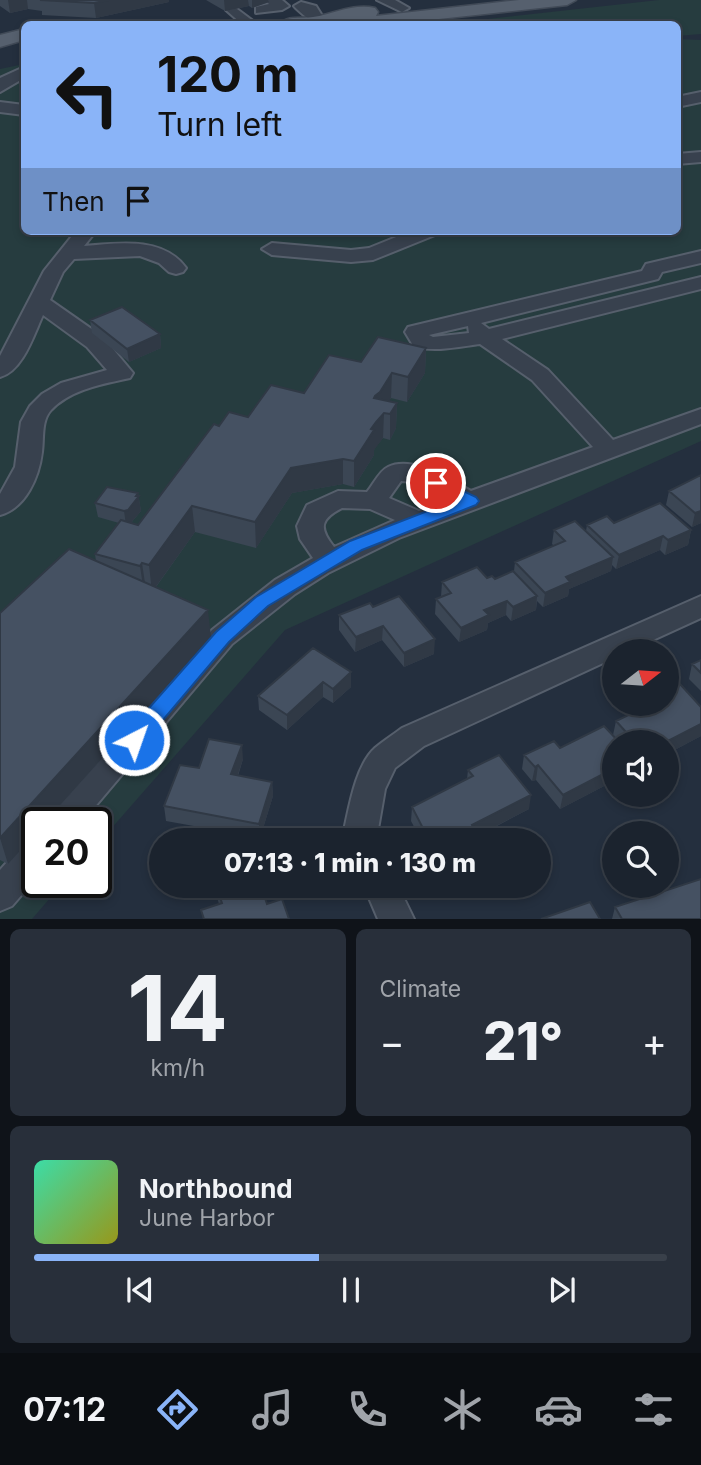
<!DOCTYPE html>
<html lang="en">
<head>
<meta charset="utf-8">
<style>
  :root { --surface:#1b232e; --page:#282f3a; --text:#f1f3f6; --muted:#a0a4aa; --line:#39404a; --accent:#8ab4f8 }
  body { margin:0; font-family:Inter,sans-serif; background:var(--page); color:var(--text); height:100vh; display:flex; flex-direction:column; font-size:26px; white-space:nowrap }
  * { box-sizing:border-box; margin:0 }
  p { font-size:23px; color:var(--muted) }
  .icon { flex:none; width:38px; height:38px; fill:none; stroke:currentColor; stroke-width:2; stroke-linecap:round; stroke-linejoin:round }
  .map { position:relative; height:919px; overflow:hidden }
  .side { display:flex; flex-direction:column; gap:10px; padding:10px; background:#0f1319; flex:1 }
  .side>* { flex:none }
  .guide { position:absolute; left:21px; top:21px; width:660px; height:214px; border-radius:10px; box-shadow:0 4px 10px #0003,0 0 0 2px var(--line); background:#8ab4f8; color:#111; overflow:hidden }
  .needle { width:46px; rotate:73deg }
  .buttons { position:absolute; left:602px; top:639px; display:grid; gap:14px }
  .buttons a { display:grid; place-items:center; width:77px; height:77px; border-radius:50%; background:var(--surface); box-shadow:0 4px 10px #0003,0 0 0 2px var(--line); font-size:35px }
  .speed { position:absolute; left:21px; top:807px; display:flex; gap:14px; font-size:35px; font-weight:700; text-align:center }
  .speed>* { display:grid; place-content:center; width:91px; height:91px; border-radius:50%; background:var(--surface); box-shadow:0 4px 10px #0003,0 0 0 2px var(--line); line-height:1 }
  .speed .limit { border:4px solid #111; border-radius:10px; background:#fff; color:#111 }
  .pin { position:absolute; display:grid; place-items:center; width:60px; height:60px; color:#fff; margin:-30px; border:4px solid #fff; border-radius:50%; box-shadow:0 2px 7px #0007 }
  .me { position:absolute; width:77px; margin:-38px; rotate:41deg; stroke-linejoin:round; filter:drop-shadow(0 0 5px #0008) }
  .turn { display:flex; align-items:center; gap:24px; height:147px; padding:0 21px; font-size:32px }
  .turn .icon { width:91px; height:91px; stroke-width:2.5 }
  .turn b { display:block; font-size:49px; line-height:60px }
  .then { display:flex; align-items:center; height:66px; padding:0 21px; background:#0003; gap:14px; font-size:26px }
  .big { font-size:52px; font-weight:800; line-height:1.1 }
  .side .tile { flex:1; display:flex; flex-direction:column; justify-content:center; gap:10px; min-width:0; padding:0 24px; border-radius:10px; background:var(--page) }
  .side .dial { align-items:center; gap:0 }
  .dial b { font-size:91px; line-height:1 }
  .song { display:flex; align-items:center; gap:21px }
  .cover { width:84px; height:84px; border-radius:10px; background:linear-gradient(135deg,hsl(160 70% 55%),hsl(60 70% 35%)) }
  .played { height:7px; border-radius:4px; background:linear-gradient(90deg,var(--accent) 45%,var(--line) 45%) }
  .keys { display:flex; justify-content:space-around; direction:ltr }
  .heat { display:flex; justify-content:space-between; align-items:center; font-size:38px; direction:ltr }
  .side .tiles { flex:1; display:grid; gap:10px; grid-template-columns:1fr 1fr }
  .tile:last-child { grid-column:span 2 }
  .trip { position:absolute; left:149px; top:828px; width:402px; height:70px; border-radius:35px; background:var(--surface); box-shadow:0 4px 10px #0003,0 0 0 2px var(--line); font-weight:800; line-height:70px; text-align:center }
  .dock { display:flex; height:112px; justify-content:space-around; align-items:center; background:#0b0e12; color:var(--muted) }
  .dock .icon { width:49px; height:49px }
  .dock .selected { color:var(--accent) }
  .dock b { font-size:32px; color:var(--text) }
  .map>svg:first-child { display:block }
</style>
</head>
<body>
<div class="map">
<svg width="701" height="919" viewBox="0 0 701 919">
  <rect width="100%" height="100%" fill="#242f3e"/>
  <path fill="#263c3f" d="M659,0h42v34l-24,2v-12h-234z
    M677,39l24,1v401l-416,189 -189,216v-24h-59v60h27l-32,37h-32v-850l24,-5v167h653z"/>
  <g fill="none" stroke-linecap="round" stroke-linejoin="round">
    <g stroke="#565f6c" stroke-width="4">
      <path id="minor" d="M265,0h17l7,6 -7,4 -26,3v-6l13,-3z
        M377,0h18l14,8 -7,4z
        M301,2l15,4 10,16 -2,2h-10c-7,-7 -15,-12 -20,-18z
        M233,6l24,18h-15l-16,-14z
        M24,67v11l-24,14v-14z
        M701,92v10l-24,5v-10z
        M0,102l24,3v10l-24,-3z
        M701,152v10l-24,2v-10z
        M76,231h20l-12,15c34,-3 79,-10 102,22l-3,4 -7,2 -7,-2 -10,-9 -19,-7 -66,3 -11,13 -13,28 53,37 30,36 -3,5c-27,6 -59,11 -79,32 -10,11 -7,28 -9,42 -3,25 -16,56 -42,63v-21l15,-27 6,-45 9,-16 12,-12 19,-11 46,-13 -20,-23 -44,-32c-9,19 -20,56 -43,62v-21l44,-85z
        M411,231h27l-3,4 -62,25 -22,2 -79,-7 -10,-6 10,-6 79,7 18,-2z
        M701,251v12l-39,9 -4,7 -177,44 8,6 212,-52v12l-199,50 46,31 65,70 88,-31v15l-302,114 -71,35 -33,21 -63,50 -150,178h-36l4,-10 162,-182 63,-50 38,-22 -13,-19 -3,-13 10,-21 31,-14 29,1c6,-7 13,-22 21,-25 25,-12 62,13 83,24l122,-44 -61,-67 -52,-36c-23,3 -43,8 -66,3l-9,-15 3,-5 234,-56 4,-7zM468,326l1,7 -36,4 -4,-2zM401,481l13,1 34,18 -29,11 -30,-13zM342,508l28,1 25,11 -61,27c-16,-20 -13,-28 8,-39z
        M701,596v22l-72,33h-15v7l-190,88 -29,22 -10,21 -8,46 2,5h-34l-2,-5c6,-26 12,-69 32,-87 8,-7 18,-13 27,-20z
        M37,837v40l-25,29 -12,5v-41l25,-28z
        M364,886h34l16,33h-36z"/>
    </g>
    <g stroke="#414a57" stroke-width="3">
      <path id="major" d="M519,0h57l-9,5 -174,19h-113c8,-9 21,-5 33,-7 20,-3 41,-14 62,-9l3,4 -2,4z
        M24,29v11l-24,7v-12z"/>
    </g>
    <use href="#minor" fill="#38414e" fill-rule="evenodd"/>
    <use href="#major" fill="#56606e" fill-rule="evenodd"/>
  </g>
  <path fill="#3b4654" d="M0,0h169v2l-73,16 -54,-3v-4l-14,-2 -18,4 -10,-7z
    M206,0h62l1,2 -17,6 -3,-2 -24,5z
    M90,320l70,14 1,14 -32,14 -37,-29z
    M426,348l-1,25 -18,29 -16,-4 -2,3 8,2 -1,25 -6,12 -7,-2 -8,10 -1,2v5l-20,32 -11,-3 -51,9 -36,55 -61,-16 -39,55 55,50 -166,185h-8l-29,42 -8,-4v-247l96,-52 -1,-7 24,-31 -21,-6 -3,-14 43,-10 3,18 -10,12 7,2 81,-99 29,-9 56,-24 57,-31z
    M701,475v48l-9,4 -26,-22 3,-14z
    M614,523l77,7 -3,15 -23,10 -5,-5 -44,19 -4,-4 -1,6 -42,18 -1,7 -25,11 -6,-6 -1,9 -25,11 -5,-6 -18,8 -1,7 -28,12 -24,-28 1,-15 5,-2 1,-15 45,-4 8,1 19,-8 1,-9 39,-16 -2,-2 2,-14 32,1 1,-6z
    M373,607l61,47 -30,13 -22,-27 -27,12 -16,-22v-15z
    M313,648l38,39 -18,16 -10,-6 -36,33 -28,-20 -1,-14z
    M701,660v31l-12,-12 3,-15z
    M644,704h23l34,32 -34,18v-12h-53v28l-4,2 -2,12 -48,25 -24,-29 -4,1 -10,-12 2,-14 36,-7 53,-13 3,-14 30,-15z
    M243,759l-5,17 34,6 1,14 -13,42 -94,-17 -2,-15 35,-38z
    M468,770l61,39 -51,27 2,4h-59l-10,-19 1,-14 55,-28z
    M195,886h83v4l-14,5 3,9 22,15h-86l-2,-9 18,-6 -3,-10 -17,5z
    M615,907l86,12h-89z"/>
  <path fill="#303945" d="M8,0h19l1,9 -18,4z
    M109,0h60v2l-73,16 -2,-15z
    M224,0h24l1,6 -24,5z
    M252,0h16l1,2 -17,6z
    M160,334l1,14 -32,14 -2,-13z
    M426,348l-1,25 -18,29 1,-25z
    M392,373l-1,25 -10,18 3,-3 -1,25 -9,12v5l-20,32v-26l20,-63z
    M397,403l-1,25 -6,12v-26z
    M343,459v25l-51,9 -36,55 -1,-26 36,-54z
    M138,493l3,18 -11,13 -4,1 -2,-14z
    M192,506l3,26 -43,60 -3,-27z
    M701,511v12l-9,4 3,-14z
    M691,530l-3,15 -23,10 3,-15z
    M663,536l-3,14 -44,19 3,-14z
    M613,557l-2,14 -42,18 -1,7 -25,11 2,-14 21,-16z
    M142,563l4,27 -2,3 -4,-27z
    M537,596l-1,14 -25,11 2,-14z
    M507,601l-1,14 -18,8 -1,7 -28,12 2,-14 23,-18z
    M208,610l3,27 -166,185h-8v10l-29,32 -8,-26z
    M383,626l-1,14 -27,12 1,-15z
    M435,639l-1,15 -30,13v-14z
    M351,672v15l-18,16v-14z
    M323,682v15l-36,33v-15z
    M701,724v12l-34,18v-12z
    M658,734l-2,8h-14z
    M242,745l1,14 -10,30 -2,-15z
    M614,757v13l-4,2 -2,12 -48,25 3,-14 41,-32z
    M538,765l-2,15 -4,1 3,-14z
    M272,782l1,14 -13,42 -1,-14z
    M531,795l-2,14 -58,30 1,-14z
    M197,886h18l1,8 -17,5z
    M260,886h18v4l-18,6z"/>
  <path fill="#455162" stroke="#303945" stroke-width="2" d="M40,0h69l-15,3z
    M122,307l38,27 -33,15 -37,-29z
    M378,337l48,11 -18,29 -16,-4 -12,19 -5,4 -1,2 23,5 -7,11 -6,-1 -8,9 -5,7 3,1 -20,31 -11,-2 -52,9 -36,54 -63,-16 -43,59 -7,-2 -2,3 -45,-12 26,-34 17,5 76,-101 5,2 10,-14 19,5 23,-32 33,8 25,-38 32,7z
    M701,475v36l-6,2 -26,-22z
    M107,487l31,6 -2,3h3l-11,14 -4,1 -29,-8z
    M660,503l31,27 -23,10 -5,-4 -44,19 -32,-30 20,-9 7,7z
    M575,521l38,36 -47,20 4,5 -25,11 -30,-31 50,-21 -11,-11z
    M69,549l139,61 -208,228v-225z
    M477,567l10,11 5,-2 3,3 18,-8 24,25 -24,11 -6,-6 -23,9 5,5 -28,13 -25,-29 15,-6 -9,-11z
    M399,596l36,43 -31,14 -21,-27 -27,11 -17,-22 31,-12 3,4z
    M313,648l38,24 -18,17 -10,-7 -36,33 -29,-19z
    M701,660v13l-9,-9z
    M669,672l32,35v17l-35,18 -8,-8 -16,8h-7l-19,-21 35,-17h16v-31z
    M604,726l15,16h-5v15l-10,6 7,7 -48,25 -25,-30 -3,2 -11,-12 30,-14 6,7z
    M209,739l33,6 -11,29 41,8 -13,42 -95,-18 16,-41 19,3z
    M499,755l32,40 -59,30 8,15h-51l-17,-33 61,-31 -5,-6z
    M701,879v40h-79l-7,-12z
    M216,886h45l6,18 15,-5 7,20h-85l-3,-9 21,-7z
    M590,902l10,17h-59z"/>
  <path fill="#1a73e8" stroke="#114b97" stroke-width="2" d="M436,478l40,19 3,4 -3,4 -114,45 -94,56 -39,36 -88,104 -7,2 -8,-2 -3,-6 3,-6 90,-102 40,-35 94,-56 106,-41 -26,-13 -2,-4 2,-4z"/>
</svg>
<div class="buttons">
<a><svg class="needle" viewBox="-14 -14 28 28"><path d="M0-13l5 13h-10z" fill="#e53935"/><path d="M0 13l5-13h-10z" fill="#a0a4aa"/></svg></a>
<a><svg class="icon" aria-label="sound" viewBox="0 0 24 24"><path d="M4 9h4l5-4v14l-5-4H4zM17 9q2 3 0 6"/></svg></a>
<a><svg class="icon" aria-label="search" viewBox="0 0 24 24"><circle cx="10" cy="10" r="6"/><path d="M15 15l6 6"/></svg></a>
</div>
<div class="speed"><div class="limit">20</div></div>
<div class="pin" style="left:436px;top:483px;background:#d93025"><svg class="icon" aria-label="arrive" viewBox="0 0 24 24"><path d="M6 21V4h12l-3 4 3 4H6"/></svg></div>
<svg class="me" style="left:134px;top:740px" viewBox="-20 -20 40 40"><circle r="17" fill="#1a73e8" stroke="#fff" stroke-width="3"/><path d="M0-11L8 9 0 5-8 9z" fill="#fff"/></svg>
<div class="trip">07:13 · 1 min · 130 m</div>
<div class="guide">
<div class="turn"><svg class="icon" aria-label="left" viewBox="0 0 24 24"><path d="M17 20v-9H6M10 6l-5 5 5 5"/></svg><div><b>120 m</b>Turn left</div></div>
<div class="then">Then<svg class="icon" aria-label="arrive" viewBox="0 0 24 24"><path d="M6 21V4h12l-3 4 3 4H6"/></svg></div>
</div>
</div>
<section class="side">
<div class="tiles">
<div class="tile dial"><b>14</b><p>km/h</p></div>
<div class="tile"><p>Climate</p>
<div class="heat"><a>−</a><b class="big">21°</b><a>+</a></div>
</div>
<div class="tile">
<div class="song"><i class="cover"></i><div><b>Northbound</b><p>June Harbor</p></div></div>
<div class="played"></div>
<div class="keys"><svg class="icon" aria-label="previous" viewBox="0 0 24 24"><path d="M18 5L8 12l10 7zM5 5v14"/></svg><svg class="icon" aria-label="pause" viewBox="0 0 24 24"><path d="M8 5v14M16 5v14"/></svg><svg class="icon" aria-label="next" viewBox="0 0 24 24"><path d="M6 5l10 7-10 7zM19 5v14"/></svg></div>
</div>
</div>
</section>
<nav class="dock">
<b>07:12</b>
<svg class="icon selected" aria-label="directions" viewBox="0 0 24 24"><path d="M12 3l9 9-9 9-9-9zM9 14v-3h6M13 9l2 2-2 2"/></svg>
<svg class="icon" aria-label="music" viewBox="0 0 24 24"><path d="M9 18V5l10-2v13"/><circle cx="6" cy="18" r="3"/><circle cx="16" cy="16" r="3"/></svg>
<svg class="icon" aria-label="phone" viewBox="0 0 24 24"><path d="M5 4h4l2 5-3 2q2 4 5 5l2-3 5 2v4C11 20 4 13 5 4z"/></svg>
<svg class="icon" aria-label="climate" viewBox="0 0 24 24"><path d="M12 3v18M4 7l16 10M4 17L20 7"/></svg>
<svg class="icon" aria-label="car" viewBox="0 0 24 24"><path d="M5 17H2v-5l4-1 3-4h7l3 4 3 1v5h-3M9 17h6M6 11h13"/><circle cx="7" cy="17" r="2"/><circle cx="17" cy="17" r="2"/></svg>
<svg class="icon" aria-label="filters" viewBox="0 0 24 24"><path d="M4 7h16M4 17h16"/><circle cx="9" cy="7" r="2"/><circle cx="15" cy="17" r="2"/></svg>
</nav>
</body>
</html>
